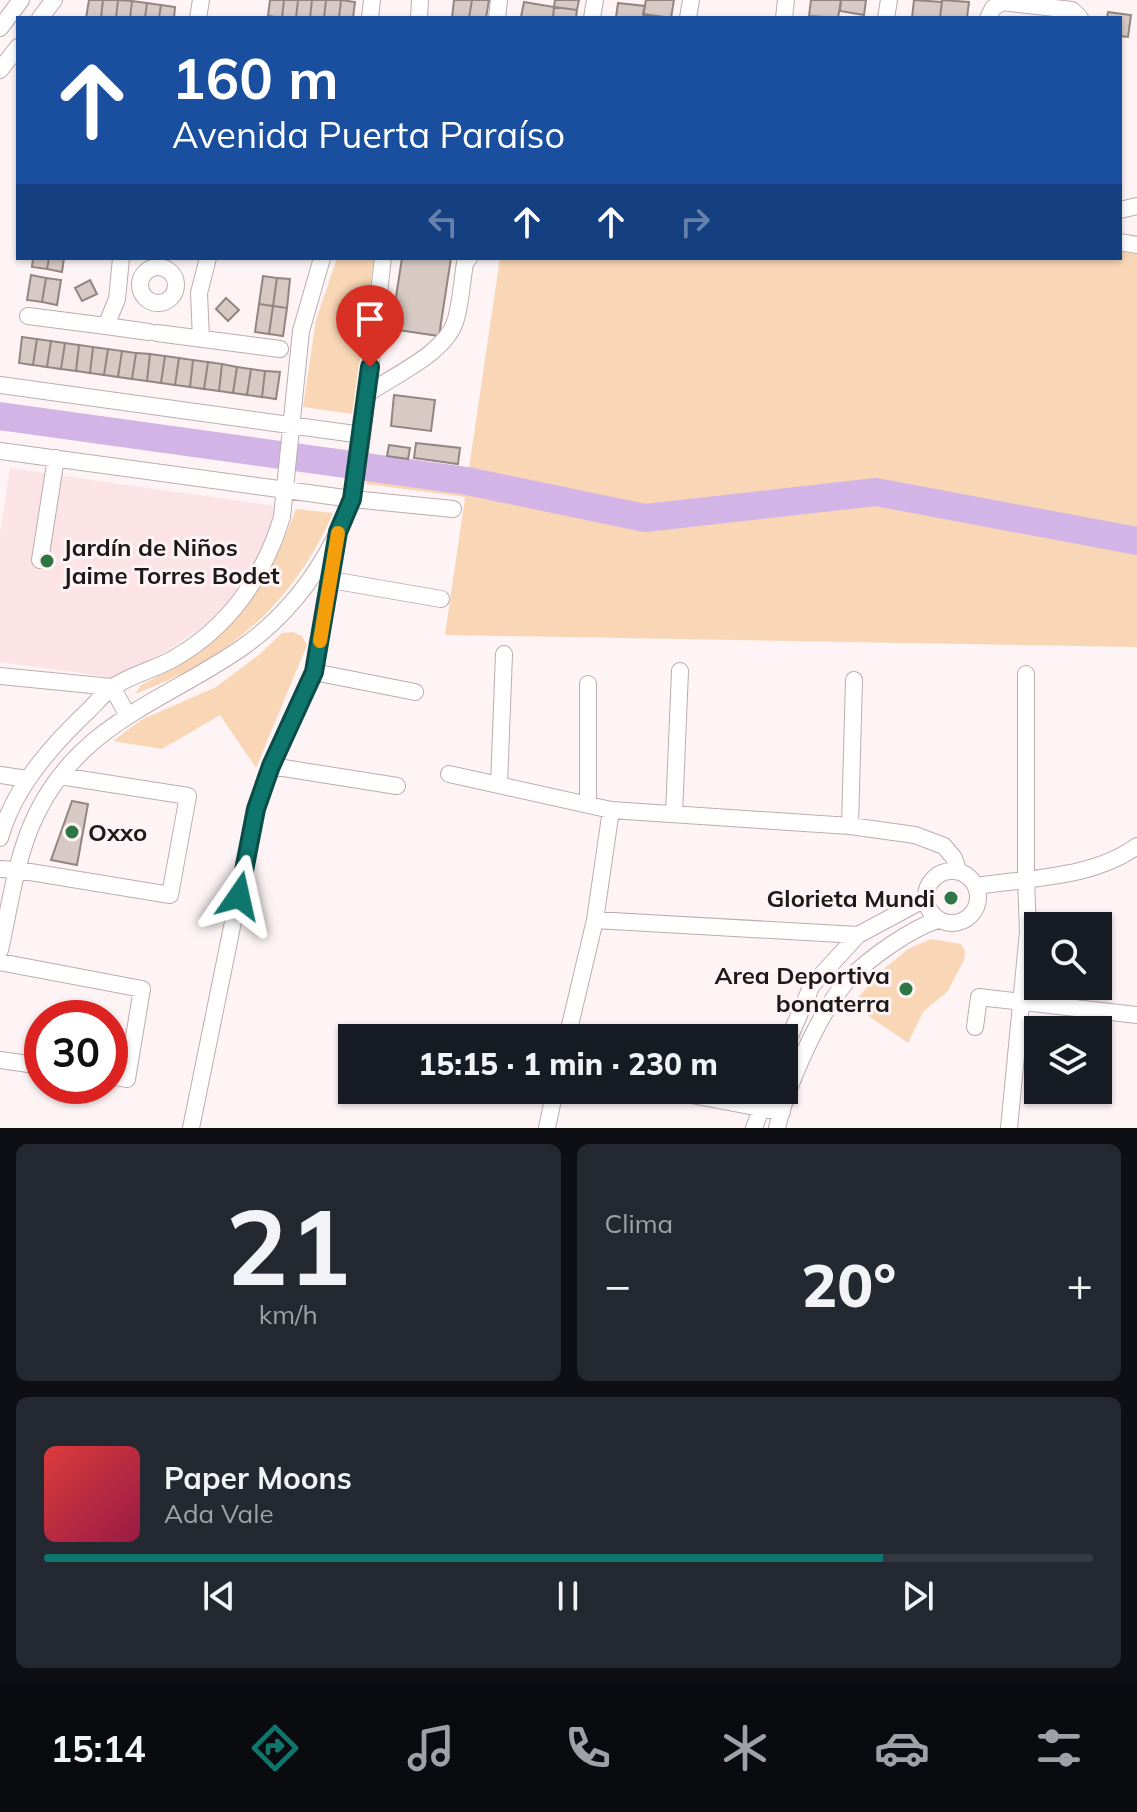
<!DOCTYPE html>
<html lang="es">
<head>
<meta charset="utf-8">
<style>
  :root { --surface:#171b24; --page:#242831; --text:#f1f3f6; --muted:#9ea1a6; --line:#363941; --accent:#0f766e }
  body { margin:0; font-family:Mulish,sans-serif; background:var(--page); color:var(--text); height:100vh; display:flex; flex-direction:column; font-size:30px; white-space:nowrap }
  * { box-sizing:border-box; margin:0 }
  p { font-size:26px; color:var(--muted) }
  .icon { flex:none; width:44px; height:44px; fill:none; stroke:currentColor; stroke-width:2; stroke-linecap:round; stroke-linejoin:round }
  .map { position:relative; height:1128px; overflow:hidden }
  .panel { display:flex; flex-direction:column; gap:16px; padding:16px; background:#0d0f14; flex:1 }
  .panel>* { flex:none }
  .top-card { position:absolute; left:16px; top:16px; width:1106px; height:244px; border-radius:0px; box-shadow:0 2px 6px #0004; background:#1a4fa0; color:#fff; overflow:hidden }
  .controls { position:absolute; left:1024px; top:912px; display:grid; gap:16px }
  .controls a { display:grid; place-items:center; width:88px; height:88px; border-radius:0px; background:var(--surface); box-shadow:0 2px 6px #0004; font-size:40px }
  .speed { position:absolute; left:24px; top:1000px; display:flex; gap:16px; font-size:40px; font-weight:700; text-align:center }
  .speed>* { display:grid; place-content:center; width:104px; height:104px; border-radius:50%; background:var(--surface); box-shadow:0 2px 6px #0004; line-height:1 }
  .speed .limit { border:12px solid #d22; background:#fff; color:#111 }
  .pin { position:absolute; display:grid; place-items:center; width:68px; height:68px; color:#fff; margin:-82px -34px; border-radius:50% 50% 50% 0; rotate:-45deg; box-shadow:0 0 8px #0007 }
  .pin .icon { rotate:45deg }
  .me { position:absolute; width:88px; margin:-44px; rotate:11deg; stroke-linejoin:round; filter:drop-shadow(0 0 6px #0008) }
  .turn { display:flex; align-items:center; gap:28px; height:168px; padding:0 24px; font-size:36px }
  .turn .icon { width:104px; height:104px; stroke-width:2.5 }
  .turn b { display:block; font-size:56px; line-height:68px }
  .lanes { display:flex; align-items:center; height:76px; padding:0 24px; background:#0003; justify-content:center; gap:40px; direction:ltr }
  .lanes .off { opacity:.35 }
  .big { font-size:60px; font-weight:800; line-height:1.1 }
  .panel .card { flex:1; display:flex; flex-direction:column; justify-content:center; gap:12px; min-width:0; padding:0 28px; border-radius:12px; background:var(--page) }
  .panel .dial { align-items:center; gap:0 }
  .dial b { font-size:104px; line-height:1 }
  .song { display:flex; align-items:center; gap:24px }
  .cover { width:96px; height:96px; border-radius:12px; background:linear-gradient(135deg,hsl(0 70% 55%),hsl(340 70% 35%)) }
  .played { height:8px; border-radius:4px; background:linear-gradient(90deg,var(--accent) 80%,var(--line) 80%) }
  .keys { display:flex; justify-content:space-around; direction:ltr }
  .heat { display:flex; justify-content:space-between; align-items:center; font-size:44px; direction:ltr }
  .panel .tiles { flex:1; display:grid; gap:16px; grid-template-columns:1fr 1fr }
  .card:last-child { grid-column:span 2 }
  .trip { position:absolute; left:338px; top:1024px; width:460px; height:80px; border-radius:0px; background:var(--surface); box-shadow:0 2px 6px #0004; font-weight:800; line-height:80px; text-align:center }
  .menu { display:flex; height:128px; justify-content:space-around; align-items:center; background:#090b0e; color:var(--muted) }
  .menu .icon { width:56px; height:56px }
  .menu .selected { color:var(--accent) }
  .menu b { font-size:36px; color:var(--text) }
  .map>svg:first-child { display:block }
</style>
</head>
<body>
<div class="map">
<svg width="1137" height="1128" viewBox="0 0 1137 1128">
  <rect width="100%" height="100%" fill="#fef4f5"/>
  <path fill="#fbe3e6" d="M10,468l95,14 171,24 -15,49 -25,41 -28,27 -38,26 -53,29 -117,-16v-129z"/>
  <path fill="#f9d7b6" d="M1120,250l17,3v394l-692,-12 20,-138 -99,-13 9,-70 -5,42 99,12 31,-210h620z
    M337,258h37l-22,156 -49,-7 13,-87z
    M296,509l37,4c-40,92 -105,146 -198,181l6,-9c86,-42 121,-87 155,-176z
    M293,632l9,4 5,9 -51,123 -36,-53 -58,34 -49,-8 28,-21 75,-33 44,-33 22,-21z
    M931,939l30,5 4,7 -1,9 -9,17 -7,14 -25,21 -15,31 -54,-37 1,-5 25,-29 28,-23z"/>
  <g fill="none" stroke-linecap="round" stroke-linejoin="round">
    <path stroke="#d3b4e7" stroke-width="28" d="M0,416l467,65 178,37 231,-26 261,49"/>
  </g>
  <path fill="#d7c9c4" stroke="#938682" stroke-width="2" d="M89,0h14l-2,18h-15z
    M103,0h15l-2,18h-15z
    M118,0l14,1 -2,17h-14z
    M270,0h14l-2,18 -14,-2z
    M284,0h14l-2,18h-14z
    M298,0h14l-2,18h-14z
    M312,0h14l-2,18h-14z
    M326,0h15l-2,18h-15z
    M341,0l14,2 -2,16h-14z
    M454,0h18l-3,18h-17z
    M472,0h17l-3,18h-17z
    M555,0h24l-2,10 -23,-3z
    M646,0h28l-3,18 -28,-4z
    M811,0h30l-3,18 -29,-2z
    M841,0h25l-2,15 -24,-4z
    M914,0l28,2 -2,16h-28z
    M942,0l27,2 -2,16h-27z
    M132,1l15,2 -2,15h-15z
    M524,2l30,5 -1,11 -32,-1z
    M147,3l14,2 -2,13h-14z
    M618,3l27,3 -2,12 -27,-1z
    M161,5l14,2 -1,11h-15z
    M554,7l23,3 -1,8h-23z
    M1108,12l23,3 -3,22 -8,-1v-18h-13z
    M33,258h16l-2,11 -15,-2z
    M49,258h15l-2,14 -15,-3z
    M402,258h49l-12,78 -48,-7z
    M31,275l15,3 -4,24 -15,-2z
    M263,276l14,2 -4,28 -14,-2z
    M46,278l15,2 -4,25 -15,-3z
    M277,278l13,1 -3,29 -14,-2z
    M90,280l7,14 -15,7 -7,-13z
    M226,298l13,12 -11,11 -12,-12z
    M259,304l14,2 -4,28 -14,-2z
    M273,306l14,2 -4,28 -14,-2z
    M22,337l15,2 -4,26 -14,-2z
    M37,339l14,2 -4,26 -14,-2z
    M51,341l14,2 -4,26 -14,-2z
    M65,343l14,2 -3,26 -15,-2z
    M79,345l14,2 -3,26 -14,-2z
    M93,347l15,2 -4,26 -14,-2z
    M108,349l14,2 -4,26 -14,-2z
    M122,351l14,2 -4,26 -14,-2z
    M136,353l14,1 -3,27 -15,-2z
    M150,354l15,2 -4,27 -14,-2z
    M165,356l14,2 -4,27 -14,-2z
    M179,358l14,2 -3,27 -15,-2z
    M193,360l15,2 -4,27 -14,-2z
    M208,362l14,2 -3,27 -15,-2z
    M222,364l15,3 -4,26 -14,-2z
    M237,367l14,2 -4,26 -14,-2z
    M251,369l14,2 -3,26 -15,-2z
    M265,371l15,1 -4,27 -14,-2z
    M394,395l41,5 -4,31 -40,-5z
    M416,443l44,5 -2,16 -44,-6z
    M389,445l21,3 -2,11 -21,-3z
    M72,801l16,3 -11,61 -26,-5z"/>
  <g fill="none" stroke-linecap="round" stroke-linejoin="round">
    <g stroke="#bbadae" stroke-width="18">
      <path id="minor" d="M40,18l14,-18
        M198,18l3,-18
        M370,18l2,-18
        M419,18l1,-18
        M497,18l2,-18
        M592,18l3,-18
        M688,18l3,-18
        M784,18l2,-18
        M886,18l3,-18
        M988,18l5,-10 9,-6 70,8 8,8
        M0,28l21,-28
        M0,70l18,-23
        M1120,210l17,-4
        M1120,242l17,3
        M140 285a18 18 0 1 1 36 0a18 18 0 1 1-36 0Z
        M28,316l78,10 11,-27 4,-41
        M106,326l43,6
        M157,333l123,16
        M201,339l-2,-46 9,-35
        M0,385l362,50
        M367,394c27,-19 80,-41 89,-75 5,-18 6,-38 9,-56l4,-5
        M0,451l352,48 101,10
        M40,560l16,-102
        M331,580l110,19
        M314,672l101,20
        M0,676l112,11 15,27
        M588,684v121
        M271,766l126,20
        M449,774l162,36 239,16 65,9 29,11 10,12 4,12
        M0,775l28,4
        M499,785l5,-131
        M674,814l6,-143
        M850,826l4,-146
        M0,838c14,-51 52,-93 90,-129 7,-7 14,-16 22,-21 17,-13 42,-18 61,-29 55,-31 91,-82 109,-142l19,-186 21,-73
        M0,869l18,1 152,25 18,-99 -128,-20
        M926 897a26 26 0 1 1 52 0a26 26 0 1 1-52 0Z
        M977,886c52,-8 117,-8 160,-40
        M595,920l263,15
        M0,950c10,-44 16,-94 36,-135 44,-92 131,-115 207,-168 38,-27 69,-65 90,-105 24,-43 27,-92 33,-140 6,-48 11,-96 17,-144
        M0,962l142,27 -15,90 -17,-3
        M975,1027l4,-30 158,18
        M567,1038l28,-118 16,-110
        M784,1050l28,-65 46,-50 67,-36
        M0,1060l42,6
        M665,1090l117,22
        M191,1128l65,-319 15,-43 43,-94 23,-130
        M547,1128l8,-38
        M754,1128l14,-38
        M777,1128c9,-40 44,-121 73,-150 21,-21 60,-49 88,-58
        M1009,1128l19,-196 -2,-53v-205"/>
    </g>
    <use href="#minor" stroke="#fff" stroke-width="16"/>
  </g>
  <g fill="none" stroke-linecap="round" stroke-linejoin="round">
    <g stroke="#0a4d48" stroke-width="20">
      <path id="route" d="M239,896l17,-87 15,-43 43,-94 24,-140 14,-33 18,-132"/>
    </g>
    <use href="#route" stroke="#0f766e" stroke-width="14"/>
    <path stroke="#f59e0b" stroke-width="14" d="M320,641l18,-108"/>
  </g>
  <g fill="#2e7643" stroke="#fef4f5" stroke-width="3">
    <circle cx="47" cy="561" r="8"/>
    <circle cx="72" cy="832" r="8"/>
    <circle cx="951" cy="898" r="8"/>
    <circle cx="906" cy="989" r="8"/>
  </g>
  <g text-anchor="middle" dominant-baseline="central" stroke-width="6" stroke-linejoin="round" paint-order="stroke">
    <g font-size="24" font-weight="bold" fill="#1e1919" stroke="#fef4f5" text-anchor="start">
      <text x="63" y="547">Jardín de Niños<tspan x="63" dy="28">Jaime Torres Bodet</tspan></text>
      <text x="88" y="832">Oxxo</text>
      <text x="935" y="898" text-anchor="end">Glorieta Mundi</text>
      <text x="890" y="975" text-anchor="end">Area Deportiva<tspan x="890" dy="28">bonaterra</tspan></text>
    </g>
  </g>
</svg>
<div class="controls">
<a><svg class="icon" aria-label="search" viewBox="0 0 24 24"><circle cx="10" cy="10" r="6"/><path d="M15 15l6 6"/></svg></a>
<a><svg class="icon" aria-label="layers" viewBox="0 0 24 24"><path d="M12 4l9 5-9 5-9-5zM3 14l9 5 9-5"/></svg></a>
</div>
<div class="speed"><div class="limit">30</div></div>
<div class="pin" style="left:370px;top:367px;background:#d93025"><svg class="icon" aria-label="arrive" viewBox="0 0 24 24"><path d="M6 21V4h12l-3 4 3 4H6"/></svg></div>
<svg class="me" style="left:239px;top:896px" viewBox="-20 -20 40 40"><path d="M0-17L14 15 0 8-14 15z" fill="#0f766e" stroke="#fff" stroke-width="4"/></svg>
<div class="trip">15:15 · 1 min · 230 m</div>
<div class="top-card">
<div class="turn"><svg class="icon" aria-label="ahead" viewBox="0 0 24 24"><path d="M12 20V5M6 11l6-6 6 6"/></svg><div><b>160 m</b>Avenida Puerta Paraíso</div></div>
<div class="lanes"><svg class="icon off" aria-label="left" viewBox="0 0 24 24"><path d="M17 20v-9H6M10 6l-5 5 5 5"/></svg><svg class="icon" aria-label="ahead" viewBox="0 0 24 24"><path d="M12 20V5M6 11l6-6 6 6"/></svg><svg class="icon" aria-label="ahead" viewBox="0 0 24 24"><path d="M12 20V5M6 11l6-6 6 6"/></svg><svg class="icon off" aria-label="right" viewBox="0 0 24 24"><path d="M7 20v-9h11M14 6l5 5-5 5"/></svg></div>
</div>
</div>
<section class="panel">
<div class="tiles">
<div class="card dial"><b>21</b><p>km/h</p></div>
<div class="card"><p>Clima</p>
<div class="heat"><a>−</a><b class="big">20°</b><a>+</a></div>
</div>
<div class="card">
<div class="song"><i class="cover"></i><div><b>Paper Moons</b><p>Ada Vale</p></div></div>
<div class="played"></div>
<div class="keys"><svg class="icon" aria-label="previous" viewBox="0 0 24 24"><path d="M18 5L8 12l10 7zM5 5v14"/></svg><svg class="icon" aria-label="pause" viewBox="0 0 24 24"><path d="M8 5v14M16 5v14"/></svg><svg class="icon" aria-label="next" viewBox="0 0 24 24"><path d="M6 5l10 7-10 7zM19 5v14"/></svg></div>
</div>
</div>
</section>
<nav class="menu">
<b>15:14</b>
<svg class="icon selected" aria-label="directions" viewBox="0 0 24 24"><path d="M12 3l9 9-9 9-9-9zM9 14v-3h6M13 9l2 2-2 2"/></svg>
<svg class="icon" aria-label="music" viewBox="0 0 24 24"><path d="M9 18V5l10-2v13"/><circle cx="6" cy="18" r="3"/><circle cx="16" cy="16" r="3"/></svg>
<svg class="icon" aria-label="phone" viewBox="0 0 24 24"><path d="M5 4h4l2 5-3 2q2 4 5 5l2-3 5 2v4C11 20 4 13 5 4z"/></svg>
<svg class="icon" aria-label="climate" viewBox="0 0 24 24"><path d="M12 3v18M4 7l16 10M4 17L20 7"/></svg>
<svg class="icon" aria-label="car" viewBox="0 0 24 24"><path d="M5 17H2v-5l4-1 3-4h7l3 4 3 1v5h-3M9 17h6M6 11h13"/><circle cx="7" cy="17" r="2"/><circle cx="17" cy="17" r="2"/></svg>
<svg class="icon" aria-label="filters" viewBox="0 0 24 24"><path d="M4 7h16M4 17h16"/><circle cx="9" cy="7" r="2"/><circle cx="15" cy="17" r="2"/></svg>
</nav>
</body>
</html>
